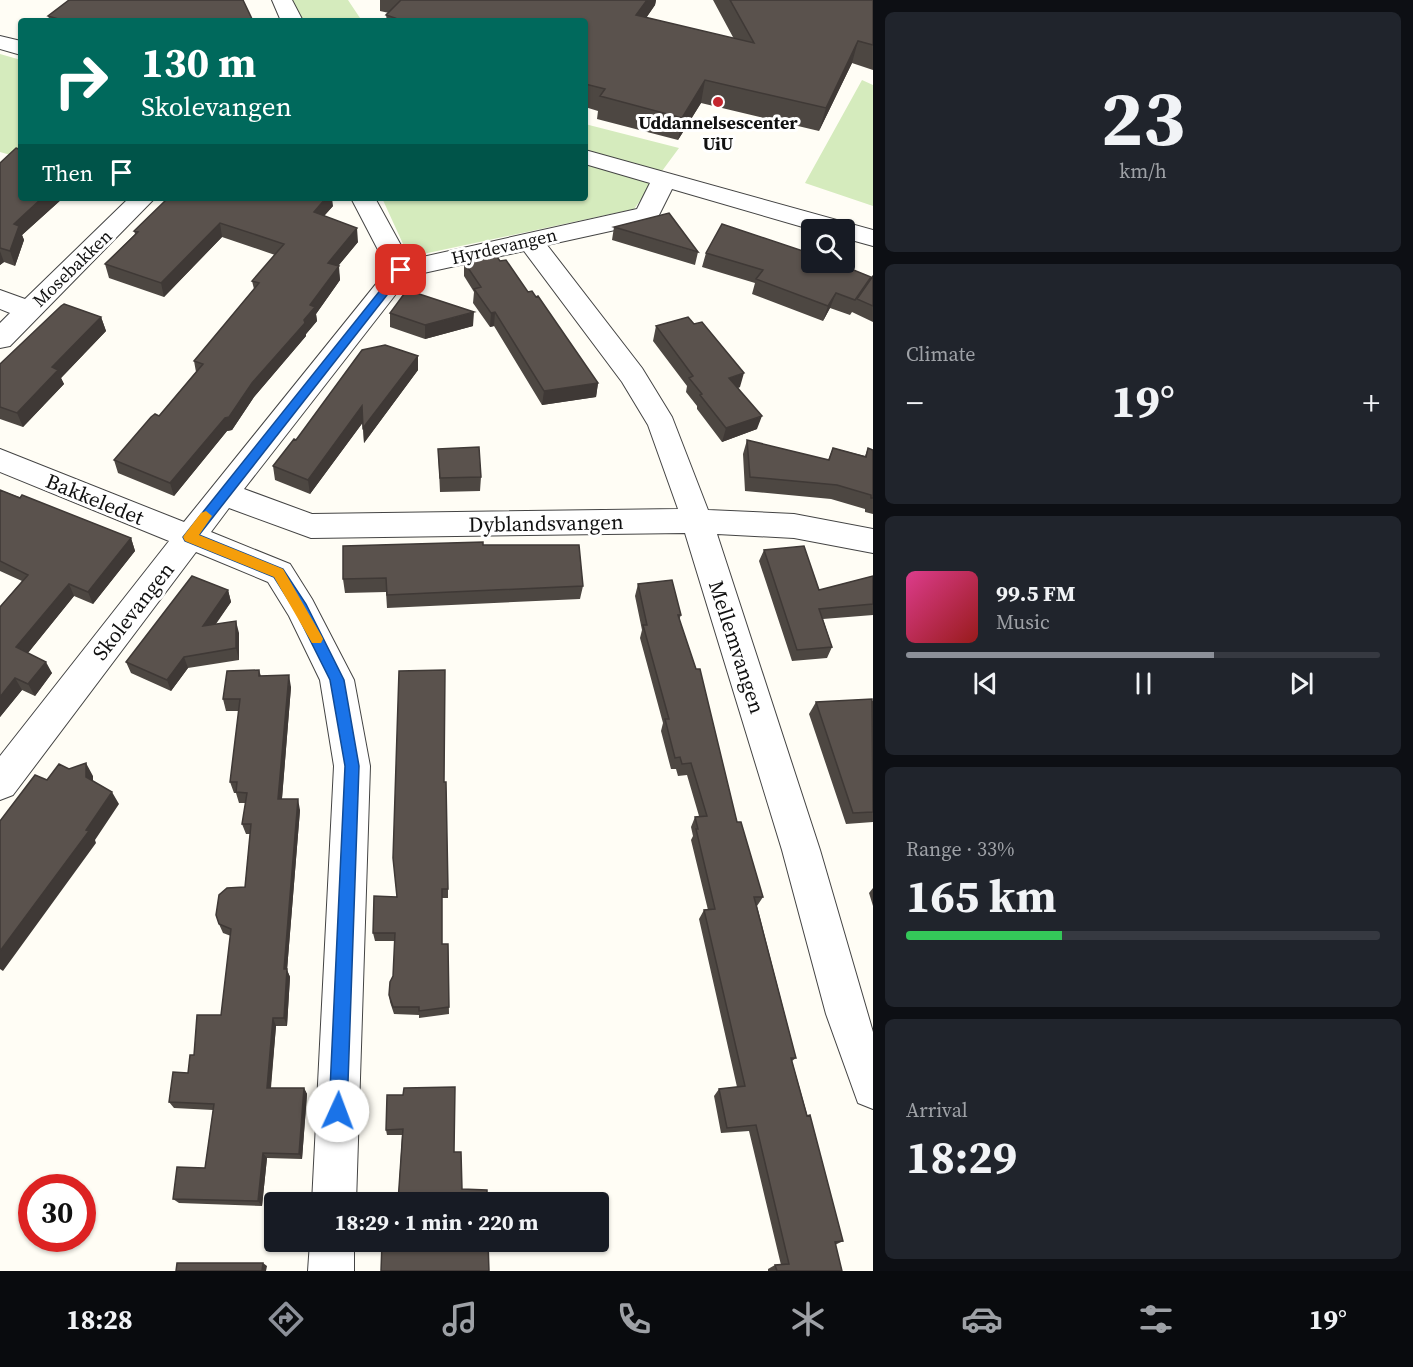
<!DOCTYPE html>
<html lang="en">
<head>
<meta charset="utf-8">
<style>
  :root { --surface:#171b24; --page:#20242c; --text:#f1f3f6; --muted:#9ea1a6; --line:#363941; --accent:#8c9099 }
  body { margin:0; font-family:"Source Serif 4",serif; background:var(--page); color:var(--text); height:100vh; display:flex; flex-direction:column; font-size:22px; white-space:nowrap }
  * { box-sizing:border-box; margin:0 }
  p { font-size:20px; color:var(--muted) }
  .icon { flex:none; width:33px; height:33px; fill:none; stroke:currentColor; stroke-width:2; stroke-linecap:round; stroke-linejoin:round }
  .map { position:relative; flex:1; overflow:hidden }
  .side { display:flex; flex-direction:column; gap:12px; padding:12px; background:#0d0f14; width:540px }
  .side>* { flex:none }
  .banner { position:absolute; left:18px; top:18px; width:570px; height:183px; border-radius:6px; box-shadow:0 2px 4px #0004; background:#00695c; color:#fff; overflow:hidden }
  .tools { position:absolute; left:801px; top:219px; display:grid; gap:12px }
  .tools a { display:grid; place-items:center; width:54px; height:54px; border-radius:6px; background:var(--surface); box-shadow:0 2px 4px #0004; font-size:30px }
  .speed { position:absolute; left:18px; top:1174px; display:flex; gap:12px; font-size:30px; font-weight:700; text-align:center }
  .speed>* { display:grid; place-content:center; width:78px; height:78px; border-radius:50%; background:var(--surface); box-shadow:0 2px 4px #0004; line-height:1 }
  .speed .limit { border:9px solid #d22; background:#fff; color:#111 }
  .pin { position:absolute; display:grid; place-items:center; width:51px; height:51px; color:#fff; margin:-26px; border-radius:12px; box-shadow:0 3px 9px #0006 }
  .me { position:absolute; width:66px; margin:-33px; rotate:2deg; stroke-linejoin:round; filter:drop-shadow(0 0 4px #0008) }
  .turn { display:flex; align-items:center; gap:21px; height:126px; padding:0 24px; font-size:27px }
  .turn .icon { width:78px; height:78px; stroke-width:2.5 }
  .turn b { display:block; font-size:42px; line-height:51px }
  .then { display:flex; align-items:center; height:57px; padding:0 24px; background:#0003; gap:12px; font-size:22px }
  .big { font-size:45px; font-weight:700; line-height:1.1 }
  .side .card { flex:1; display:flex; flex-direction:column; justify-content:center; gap:9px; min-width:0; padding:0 21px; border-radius:9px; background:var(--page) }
  .side .dial { align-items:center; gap:0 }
  .dial b { font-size:78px; line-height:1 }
  .song { display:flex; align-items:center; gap:18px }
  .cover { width:72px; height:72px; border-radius:9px; background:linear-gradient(135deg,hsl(330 70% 55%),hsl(0 70% 35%)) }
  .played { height:6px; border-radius:3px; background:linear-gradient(90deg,var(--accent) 65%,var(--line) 65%) }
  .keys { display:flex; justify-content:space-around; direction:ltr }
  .heat { display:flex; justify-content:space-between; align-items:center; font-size:33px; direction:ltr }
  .charge { height:9px; border-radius:4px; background:linear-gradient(90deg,#34c759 33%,var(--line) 0) }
  .trip { position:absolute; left:264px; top:1192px; width:345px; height:60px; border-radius:6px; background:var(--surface); box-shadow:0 2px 4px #0004; font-weight:700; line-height:60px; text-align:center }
  .tab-bar { display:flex; height:96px; justify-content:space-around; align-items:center; background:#090b0e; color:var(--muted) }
  .tab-bar .icon { width:42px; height:42px }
  .tab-bar .active { color:var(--accent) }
  .tab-bar b { font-size:27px; color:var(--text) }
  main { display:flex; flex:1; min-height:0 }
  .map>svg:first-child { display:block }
</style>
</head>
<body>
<main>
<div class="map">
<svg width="873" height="1271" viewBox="0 0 873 1271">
  <rect width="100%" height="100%" fill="#fffdf5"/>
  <path fill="#d5ebbd" d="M292,0h56l14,21h-61z
    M0,54l21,6v98l-21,-6z
    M862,80l11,5v121l-68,-23z
    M585,124l94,24 -45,61 -225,48 -27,-59h203z"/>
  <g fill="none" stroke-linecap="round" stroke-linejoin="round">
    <g stroke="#444" stroke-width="2">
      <path id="minor" d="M272,0h20l11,21h-22z
        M0,36l21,5v14l-21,-6z
        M585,150l288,80v16l-29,-8v-8h-31l-141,-41 -16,32 -109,24 95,123 30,49 36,93 86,4 79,15v24l-79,-15 -77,-4 103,316 53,182v77l-15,-6 -32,-89 -44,-164 -97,-317 -374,5 -82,-30 -18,24 79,32 22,35 42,81 16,86 -14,437h-44l22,-437 -14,-86 -31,-64 -21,-34 -72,-30 -183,243 -13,5v-44l169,-215 -169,-69v-23l184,73 204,-253 -37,-71h24l34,62 228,-51 13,-26 -65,-19zM524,251l98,131 26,43 30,84 -366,5 -68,-25 166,-213z
        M129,198h26l-145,148 -10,2v-25l10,-10 -10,-4v-19l25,9z
        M310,1242h44v29h-46z"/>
    </g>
    <use href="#minor" fill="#fff" fill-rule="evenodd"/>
  </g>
  <path fill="#4d4742" d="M380,0h276l-1,5 -9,13 88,21 -21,-39h160v70l-21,-7 -33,68 -118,-28 -23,37 -81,-21 1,-8 -13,-4v-86h-198l-1,-6 3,-2 -9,-2z
    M48,16l205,5h-203z
    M0,163l21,35h42l-41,37 2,5 -9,26 -11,-4 -4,3z
    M333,206l-9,10 34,26 -20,24 2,14 -24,34 1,7 -11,13v2l-52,61 -22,33 -5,1 -53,65 -56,-23 -4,-13 45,-44 37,-44 -2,-11 60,-72 -2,-8 23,-26 -53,-18 -58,60 -55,-19 -4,-14 30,-30 -1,-3z
    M614,227l84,25 -3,13 -83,-25z
    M706,253l163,28 4,-5v46l-21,-10 -2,3 -20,-7 -7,13 -71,-27 3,-11 -53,-16z
    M500,261l28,31 70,91 -2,14 -54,8 -48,-79 -4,1 -17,-24 1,-11 -10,-16v-14z
    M390,313l83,13 -48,13 -35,-12z
    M101,317l5,14 -45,47 3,6 -41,43 -23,-8v-55z
    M656,326l84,61 -2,1 19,41 -35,13 -25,-33v-3l-11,-14 1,-6 -34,-45z
    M418,356v14l-54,73 -1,-21 -53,72 -35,-14 -2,-14 23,-26z
    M747,440l81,20 5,-12 32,8 3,-8 5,2v64l-8,-2v-3l-34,-10 -86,-8 -2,-37z
    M438,449l43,28 -1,14 -40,1z
    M0,490l131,48 4,13 -42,53 -19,-8 -46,57 24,20 -17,23 -13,-6 -22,27v-110l22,-26 -22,-10z
    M483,545l100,41 -3,13 -193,9 -1,-16 -41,1 -2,-14z
    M764,550l55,40 54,-14v39l-50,4 9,28 -5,11 -35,3 -33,-100z
    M638,584l43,31 -2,5 58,202 26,75 -6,9 39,152 -4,3 51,180 -8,4 7,26h-74v-2l7,-4h6l-32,-134 -28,2 -7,-37 5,-7 18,-2 -38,-168 5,-9h4l-17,-70 2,-4 -2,-9 4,-10 4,-1 -12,-41 -9,1 -2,-7h-5l-10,-38 2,-8 -23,-85 2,-8 -7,-34z
    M228,590l3,12 -15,22 23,9v27l-51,8 -17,23 -40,-18 -5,-11z
    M259,670l2,6 30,11 -9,112 18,11 -13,160 3,7 -3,49h-11l-5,62h33l3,6 -5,65 -35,-1 -5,48 -83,-3 -6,-4 32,-31 8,-58 -39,-2 -5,-6 19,-29 6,-18 27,-40 10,-79 -8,-3 -4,-9 26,-37 5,-53h-4l-4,-10 4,-21h-7l-3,-10h-2l-4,-11 9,-71h-13l-3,-12z
    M873,701v121l-27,2 -37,-110 7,-12z
    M444,782l4,107v9h-6v46h6l1,70 -30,4v-3l-25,-1 -4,-12 -1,-7 4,-19 2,-35h-20l-2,-8 24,-36z
    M873,888v18l-4,-13z
    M455,1087l-57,115 4,-67h-15l-1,-5 17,-35z"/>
  <path fill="#3f3936" d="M647,0h9l-1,5 -22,32 3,-22z
    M858,41l-6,22 -33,68 7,-23z
    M705,80l-4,23 -23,37 4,-22z
    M42,198h21l-41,37 2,5 -9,26 -5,-15 4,-27z
    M326,198h6l1,8 -18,20 -1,-14z
    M220,223l2,14 -58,60 -3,-14z
    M357,228l1,14 -29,35 -1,-14z
    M0,251l4,11 -4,3z
    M339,266l1,14 -24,34 1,7 -11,13v2l-52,61 -22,33 -5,1 -53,65 -4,-13 134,-163 6,-15z
    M836,293l-6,15 -7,13 5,-15z
    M474,312l-1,14 -48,13v-14z
    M495,312l-1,14 -4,1 1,-14z
    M101,317l5,14 -45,47 3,6 -41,43 -6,-14 35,-46z
    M418,356v14l-54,73 -1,-15z
    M744,373l-4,14 -15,5 4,-14z
    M598,383l-2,14 -54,8 2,-14z
    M362,406l2,15 -54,73 -2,-14z
    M762,416l-5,13 -35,13 4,-14z
    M131,538l4,13 -42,53 -5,-12z
    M69,584l5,12 -51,63 -7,-12z
    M228,590l3,12 -25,35 -3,-11z
    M236,621l3,12v27l-3,-12z
    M184,657l4,11 -17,23 -4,-11z
    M46,662l6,11 -17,23 -7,-12z
    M289,675l2,12 -10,123 -3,-11z
    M15,678l7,12 -22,27v-20z
    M86,763l7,13v14l-7,-13z
    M112,792l7,12 -24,36 1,3 -93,128 -3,-2v-18z
    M298,799l2,11 -13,160 3,7 -3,49 -3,-8v-49z
    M273,1018l3,8 -6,68 -3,-6z
    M304,1088l3,6 -5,65 -3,-5z
    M263,1153l4,5 -5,48 -4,-5z
    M263,1263l4,3 -1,5h-4z"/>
  <path fill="#5a524d" stroke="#3f3936" stroke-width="1.5" d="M69,0h174l10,21h-188l-17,-5z
    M401,0h246l-11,15 118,28 -24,-43h143v45l-15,-4 -32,67 -121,-28 -23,38 -82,-22 5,-7 -20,-5v-63h-194l4,-3 -9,-3z
    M16,148l5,2v48h21l-28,26 5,2 -9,25 -10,-3v-85z
    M168,198h158l-12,14 43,16 -29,35 11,3 -29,39 5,2 -11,13 1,3 -53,60 -23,34 -4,1 -55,65 -56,-23 37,-43 4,-3 4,2 44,-52 -9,-3 65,-78 -7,-2 32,-37 -64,-21 -59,60 -56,-19 33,-32 -4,-1z
    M669,213l29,39 -84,-25z
    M722,224l90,30v8h22l37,15 -16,23 -19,-7 -8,13 -72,-27 7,-9 -57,-17z
    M495,254l5,7 6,-1 22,32 4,-1 4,6 2,-1 60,87 -54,8 -49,-79 -4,1 -17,-24 7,-2 -17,-25z
    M873,276v30l-16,-7z
    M407,290l67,22 -49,13 -35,-12z
    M64,304l37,13 -49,50 6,3 -41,43 -17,-6v-43l61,-58z
    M688,317l6,7 8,-2 42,51 -15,5 33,38 -36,12 -26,-33 2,-1 -13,-16 4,-2 -37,-50z
    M385,345l33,11 -55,72 -1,-22 -54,74 -35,-14 21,-27 2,1 66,-90z
    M747,440l82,20 4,-12 33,9 2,-9 5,2v48h-2v-3l-34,-10 -87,-8z
    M479,447l2,30 -41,1 -2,-29z
    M0,490l20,8 2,-3 109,43 -43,54 -19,-8 -53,63 30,15 -18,22 -13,-6 -15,19v-90l28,-32 -28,-14z
    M483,542v3h96l4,41 -196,9 -1,-17 -43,1v-33z
    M804,546l15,44 54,-14v28l-54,5 13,38 -35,3 -33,-100z
    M192,576l36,14 -25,36 33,-5v27l-52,9 -17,23 -41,-18z
    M672,580l9,35h-3l18,54h4l37,153h4l22,75h-9l42,161h-5l16,58 3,-1 33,126 -8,1 7,29h-65l-2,-6 14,-1 -33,-139 -29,3 -8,-39 26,-3 -41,-176 11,-1 -19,-80h2l-3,-12 12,-1 -16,-53 -9,1 -2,-7 -5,1 -10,-39h4l-26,-94h4l-9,-41z
    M259,670v6l30,-1 -11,124h20l-14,170h3l-3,49h-11l-6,70h37l-5,66 -36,-1 -5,48 -85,-2 4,-32 28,1 9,-64 -45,-2 4,-30 15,1 2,-18h4l3,-40h24l10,-86 -12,-5 -3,-9 3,-20 8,-7 18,-1 6,-63h-9l5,-31 -11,-1 1,-10h-7l10,-83h-17l4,-28z
    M445,670l-1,112h2l2,107h-6v55h6l1,63 -30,4v-4h-26l-4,-12 1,-13 3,-6 2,-43h-22l1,-37 23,1 -4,-39 6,-187z
    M872,699l1,113 -20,1 -37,-111z
    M86,763v14l26,15 -26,38 3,1 -89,120v-130l35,-46 12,5 12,-16 10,5z
    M455,1087l-1,65h7l1,37 25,1v13h-104v-1h15l5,-73 -17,1 1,-35h16l1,-7z
    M29,1188l3,1v37h-10z
    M382,1242h106l1,29h-108z
    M177,1263h86l-1,8h-86z"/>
  <path fill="#1a73e8" stroke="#114b97" stroke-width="1.5" d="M401,266l6,4 -2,2 -206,263 84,34 23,35 38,76 15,86 -12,345 -3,6 -6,3 -6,-3 -3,-6 16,-345 -15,-86 -34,-68 -22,-35 -89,-36 -2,-4 215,-269z"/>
  <path fill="#f59e0b" d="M206,511l6,5 -13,19 84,34 38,66 2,4 -2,4h-9l-38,-66 -89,-36 -2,-4 2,-3 16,-21z"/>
  <circle fill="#c4262e" stroke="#fff" stroke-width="2" cx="718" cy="102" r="6"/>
  <g text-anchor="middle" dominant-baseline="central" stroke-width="6" stroke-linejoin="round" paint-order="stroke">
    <g font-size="18" font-weight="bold" fill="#111" stroke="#fff">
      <text x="718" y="122">Uddannelsescenter<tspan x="718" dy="21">UiU</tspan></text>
    </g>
    <g font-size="18" fill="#111" stroke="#fff">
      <text transform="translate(504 246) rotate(-13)">Hyrdevangen</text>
      <text transform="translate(72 268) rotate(-44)">Mosebakken</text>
    </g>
    <g font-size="21" fill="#111" stroke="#fff">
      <text transform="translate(95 499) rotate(22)">Bakkeledet</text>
      <text transform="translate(546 523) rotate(-1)">Dyblandsvangen</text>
      <text transform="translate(133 611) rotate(-52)">Skolevangen</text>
      <text transform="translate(737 647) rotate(72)">Mellemvangen</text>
    </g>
  </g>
</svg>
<div class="tools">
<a><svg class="icon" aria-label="search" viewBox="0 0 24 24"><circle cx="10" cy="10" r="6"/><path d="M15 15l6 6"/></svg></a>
</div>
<div class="speed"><div class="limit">30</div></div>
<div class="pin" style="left:401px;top:270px;background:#d93025"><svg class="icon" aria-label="arrive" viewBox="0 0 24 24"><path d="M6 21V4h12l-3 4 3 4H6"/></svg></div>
<svg class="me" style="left:338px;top:1111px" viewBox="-20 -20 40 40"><circle r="19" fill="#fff"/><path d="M0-13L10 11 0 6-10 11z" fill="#1a73e8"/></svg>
<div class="trip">18:29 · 1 min · 220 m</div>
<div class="banner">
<div class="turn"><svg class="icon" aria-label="right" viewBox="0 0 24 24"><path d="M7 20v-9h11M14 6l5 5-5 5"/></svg><div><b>130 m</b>Skolevangen</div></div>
<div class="then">Then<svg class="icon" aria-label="arrive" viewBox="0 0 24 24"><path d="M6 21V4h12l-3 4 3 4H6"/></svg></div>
</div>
</div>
<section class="side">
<div class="card dial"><b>23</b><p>km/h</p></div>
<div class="card"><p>Climate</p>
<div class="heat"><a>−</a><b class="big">19°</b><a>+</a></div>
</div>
<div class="card">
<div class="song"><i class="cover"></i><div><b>99.5 FM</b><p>Music</p></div></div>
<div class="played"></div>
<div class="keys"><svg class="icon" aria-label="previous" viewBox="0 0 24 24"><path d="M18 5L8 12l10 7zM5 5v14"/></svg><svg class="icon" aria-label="pause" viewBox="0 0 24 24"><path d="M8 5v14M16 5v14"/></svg><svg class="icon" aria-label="next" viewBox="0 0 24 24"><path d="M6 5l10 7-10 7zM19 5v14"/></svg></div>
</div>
<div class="card"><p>Range · 33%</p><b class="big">165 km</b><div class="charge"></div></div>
<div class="card"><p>Arrival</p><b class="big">18:29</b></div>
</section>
</main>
<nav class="tab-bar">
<b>18:28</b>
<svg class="icon active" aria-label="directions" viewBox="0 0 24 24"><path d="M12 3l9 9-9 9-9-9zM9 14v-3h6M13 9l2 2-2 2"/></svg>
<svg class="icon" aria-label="music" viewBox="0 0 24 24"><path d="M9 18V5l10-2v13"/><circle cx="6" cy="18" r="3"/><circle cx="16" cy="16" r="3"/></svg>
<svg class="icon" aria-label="phone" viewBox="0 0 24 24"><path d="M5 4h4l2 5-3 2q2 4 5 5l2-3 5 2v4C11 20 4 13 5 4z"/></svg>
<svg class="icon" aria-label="climate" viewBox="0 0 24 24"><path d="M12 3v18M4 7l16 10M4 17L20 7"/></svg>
<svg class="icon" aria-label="car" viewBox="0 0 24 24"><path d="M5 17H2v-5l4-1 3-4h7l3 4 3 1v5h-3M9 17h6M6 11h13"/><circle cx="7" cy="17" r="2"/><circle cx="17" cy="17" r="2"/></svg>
<svg class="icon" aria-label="filters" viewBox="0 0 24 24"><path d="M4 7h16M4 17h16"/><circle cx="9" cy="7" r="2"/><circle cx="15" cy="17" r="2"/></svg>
<b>19°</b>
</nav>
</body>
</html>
